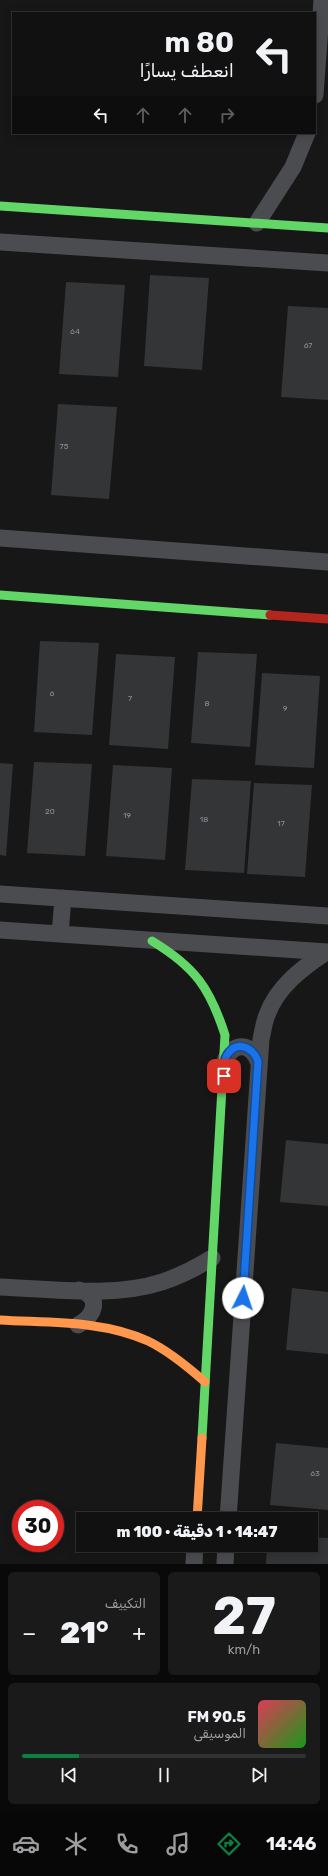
<!DOCTYPE html>
<html lang="ar">
<head>
<meta charset="utf-8">
<style>
  :root { --surface:#111; --page:#1a1a1a; --text:#f1f3f6; --muted:#9c9d9f; --line:#303131; --accent:#0b8043 }
  body { margin:0; font-family:Rubik,Cairo,sans-serif; background:var(--page); color:var(--text); direction:rtl; height:100vh; display:flex; flex-direction:column; font-size:15px; white-space:nowrap }
  * { box-sizing:border-box; margin:0 }
  p { font-size:13px; color:var(--muted) }
  .icon { flex:none; width:22px; height:22px; fill:none; stroke:currentColor; stroke-width:2; stroke-linecap:round; stroke-linejoin:round }
  .map { position:relative; height:1564px; overflow:hidden; direction:ltr }
  .panel { display:flex; flex-direction:column; gap:8px; padding:8px; background:#090909; flex:1 }
  .panel>* { flex:none }
  .guide { position:absolute; left:12px; top:12px; width:304px; height:122px; border-radius:0px; box-shadow:0 2px 10px #0003,0 0 0 1px var(--line); direction:rtl; background:#111; color:var(--text); overflow:hidden }
  .speed { position:absolute; left:12px; top:1500px; display:flex; gap:8px; font-size:20px; font-weight:700; text-align:center }
  .speed>* { display:grid; place-content:center; width:52px; height:52px; border-radius:50%; background:var(--surface); box-shadow:0 2px 10px #0003,0 0 0 1px var(--line); line-height:1 }
  .speed .limit { border:6px solid #d22; background:#fff; color:#111 }
  .pin { position:absolute; display:grid; place-items:center; width:34px; height:34px; color:#fff; margin:-17px; border-radius:8px; box-shadow:0 2px 6px #0006 }
  .me { position:absolute; width:44px; margin:-22px; rotate:4deg; stroke-linejoin:round; filter:drop-shadow(0 0 3px #0008) }
  .turn { display:flex; align-items:center; gap:14px; height:84px; padding:0 16px; font-size:18px }
  .turn .icon { width:52px; height:52px; stroke-width:2.5 }
  .turn b { display:block; font-size:28px; line-height:34px }
  .lanes { display:flex; align-items:center; height:38px; padding:0 16px; background:#0003; justify-content:center; gap:20px; direction:ltr }
  .lanes .off { opacity:.35 }
  .big { font-size:30px; font-weight:800; line-height:1.1 }
  .panel .tile { flex:1; display:flex; flex-direction:column; justify-content:center; gap:6px; min-width:0; padding:0 14px; border-radius:6px; background:var(--page) }
  .panel .dial { align-items:center; gap:0 }
  .dial b { font-size:52px; line-height:1 }
  .song { display:flex; align-items:center; gap:12px }
  .cover { width:48px; height:48px; border-radius:6px; background:linear-gradient(135deg,hsl(350 70% 55%),hsl(120 70% 35%)) }
  .played { height:4px; border-radius:2px; background:linear-gradient(90deg,var(--accent) 20%,var(--line) 20%) }
  .keys { display:flex; justify-content:space-around; direction:ltr }
  .heat { display:flex; justify-content:space-between; align-items:center; font-size:22px; direction:ltr }
  .panel .tiles { flex:1; display:grid; gap:8px; grid-template-columns:1fr 1fr }
  .tile:last-child { grid-column:span 2 }
  .trip { position:absolute; left:76px; top:1512px; width:242px; height:40px; border-radius:0px; background:var(--surface); box-shadow:0 2px 10px #0003,0 0 0 1px var(--line); font-weight:800; line-height:40px; text-align:center; direction:rtl }
  .dock { display:flex; height:64px; justify-content:space-around; align-items:center; background:#070707; color:var(--muted) }
  .dock .icon { width:28px; height:28px }
  .dock .active { color:var(--accent) }
  .dock b { font-size:18px; color:var(--text) }
  .map>svg:first-child { display:block }
</style>
</head>
<body>
<div class="map">
<svg width="328" height="1564" viewBox="0 0 328 1564">
  <rect width="100%" height="100%" fill="#171717"/>
  <path fill="#343537" d="M150,275l59,3 -7,92 -58,-4z
    M66,282l59,3 -7,92 -59,-3z
    M288,306l40,2v92l-47,-3z
    M58,404l59,3 -8,92 -58,-4z
    M40,641l59,2 -7,92 -58,-3z
    M198,652l59,2 -7,93 -59,-4z
    M116,654l59,3 -7,92 -59,-4z
    M262,673l58,3 -6,92 -59,-3z
    M34,762l58,2 -7,92 -58,-3z
    M0,763l13,1 -7,92 -6,-1z
    M113,765l59,3 -7,92 -59,-4z
    M192,779l59,2 -7,92 -59,-3z
    M254,783l58,2 -7,92 -58,-3z
    M286,1140l42,4v62l-48,-4z
    M292,1288l36,4v62l-42,-4z
    M276,1443l52,5v62l-58,-5z
    M311,1537l17,1v26h-62l1,-19h44z"/>
  <g fill="none" stroke-linecap="round" stroke-linejoin="round">
    <path stroke="#4b4c50" stroke-width="17" d="M315,95l7,-95
      M257,223l36,-56 14,-34
      M0,242l328,21
      M0,538l328,24
      M0,894l328,22
      M0,930l328,22
      M60,934l3,-36
      M225,1061c7,-19 26,-19 33,0
      M0,1287c51,2 113,11 162,-5 18,-6 34,-14 50,-24
      M78,1325c17,-9 24,-29 1,-35
      M228,1519l33,-480c2,-8 3,-17 6,-24 10,-28 35,-47 59,-63
      M194,1564l1,-19
      M225,1564l1,-19"/>
    <path stroke="#63d668" stroke-width="9" d="M0,206l328,22
      M0,595l270,20
      M152,941c43,26 58,47 73,94l-23,403"/>
    <path stroke="#ff974d" stroke-width="9" d="M0,1320c49,3 102,0 148,21 21,10 40,26 57,41
      M197,1519l5,-81"/>
    <path stroke="#b3261e" stroke-width="9" d="M270,615l58,4"/>
  </g>
  <g fill="none" stroke-linecap="round" stroke-linejoin="round">
    <g stroke="#114b97" stroke-width="10">
      <path id="route" d="M224,1076c0,-7 -1,-15 3,-21 10,-16 26,-7 31,6l-15,237"/>
    </g>
    <use href="#route" stroke="#1a73e8" stroke-width="7"/>
  </g>
  <g text-anchor="middle" dominant-baseline="central" stroke-width="4" stroke-linejoin="round" paint-order="stroke">
    <g font-size="8" fill="#8b8f98">
      <text x="75" y="331">64</text>
      <text x="308" y="345">67</text>
      <text x="64" y="446">75</text>
      <text x="52" y="693">6</text>
      <text x="130" y="698">7</text>
      <text x="207" y="703">8</text>
      <text x="285" y="708">9</text>
      <text x="50" y="811">20</text>
      <text x="127" y="815">19</text>
      <text x="204" y="819">18</text>
      <text x="281" y="823">17</text>
      <text x="315" y="1473">63</text>
    </g>
  </g>
</svg>
<div class="speed"><div class="limit">30</div></div>
<div class="pin" style="left:224px;top:1076px;background:#d93025"><svg class="icon" aria-label="arrive" viewBox="0 0 24 24"><path d="M6 21V4h12l-3 4 3 4H6"/></svg></div>
<svg class="me" style="left:243px;top:1298px" viewBox="-20 -20 40 40"><circle r="19" fill="#fff"/><path d="M0-13L10 11 0 6-10 11z" fill="#1a73e8"/></svg>
<div class="trip">14:47 · 1 دقيقة · 100 m</div>
<div class="guide">
<div class="turn"><svg class="icon" aria-label="left" viewBox="0 0 24 24"><path d="M17 20v-9H6M10 6l-5 5 5 5"/></svg><div><b>80 m</b>انعطف يسارًا</div></div>
<div class="lanes"><svg class="icon" aria-label="left" viewBox="0 0 24 24"><path d="M17 20v-9H6M10 6l-5 5 5 5"/></svg><svg class="icon off" aria-label="ahead" viewBox="0 0 24 24"><path d="M12 20V5M6 11l6-6 6 6"/></svg><svg class="icon off" aria-label="ahead" viewBox="0 0 24 24"><path d="M12 20V5M6 11l6-6 6 6"/></svg><svg class="icon off" aria-label="right" viewBox="0 0 24 24"><path d="M7 20v-9h11M14 6l5 5-5 5"/></svg></div>
</div>
</div>
<section class="panel">
<div class="tiles">
<div class="tile dial"><b>27</b><p>km/h</p></div>
<div class="tile"><p>التكييف</p>
<div class="heat"><a>−</a><b class="big">21°</b><a>+</a></div>
</div>
<div class="tile">
<div class="song"><i class="cover"></i><div><b>90.5 FM</b><p>الموسيقى</p></div></div>
<div class="played"></div>
<div class="keys"><svg class="icon" aria-label="previous" viewBox="0 0 24 24"><path d="M18 5L8 12l10 7zM5 5v14"/></svg><svg class="icon" aria-label="pause" viewBox="0 0 24 24"><path d="M8 5v14M16 5v14"/></svg><svg class="icon" aria-label="next" viewBox="0 0 24 24"><path d="M6 5l10 7-10 7zM19 5v14"/></svg></div>
</div>
</div>
</section>
<nav class="dock">
<b>14:46</b>
<svg class="icon active" aria-label="directions" viewBox="0 0 24 24"><path d="M12 3l9 9-9 9-9-9zM9 14v-3h6M13 9l2 2-2 2"/></svg>
<svg class="icon" aria-label="music" viewBox="0 0 24 24"><path d="M9 18V5l10-2v13"/><circle cx="6" cy="18" r="3"/><circle cx="16" cy="16" r="3"/></svg>
<svg class="icon" aria-label="phone" viewBox="0 0 24 24"><path d="M5 4h4l2 5-3 2q2 4 5 5l2-3 5 2v4C11 20 4 13 5 4z"/></svg>
<svg class="icon" aria-label="climate" viewBox="0 0 24 24"><path d="M12 3v18M4 7l16 10M4 17L20 7"/></svg>
<svg class="icon" aria-label="car" viewBox="0 0 24 24"><path d="M5 17H2v-5l4-1 3-4h7l3 4 3 1v5h-3M9 17h6M6 11h13"/><circle cx="7" cy="17" r="2"/><circle cx="17" cy="17" r="2"/></svg>
</nav>
</body>
</html>
